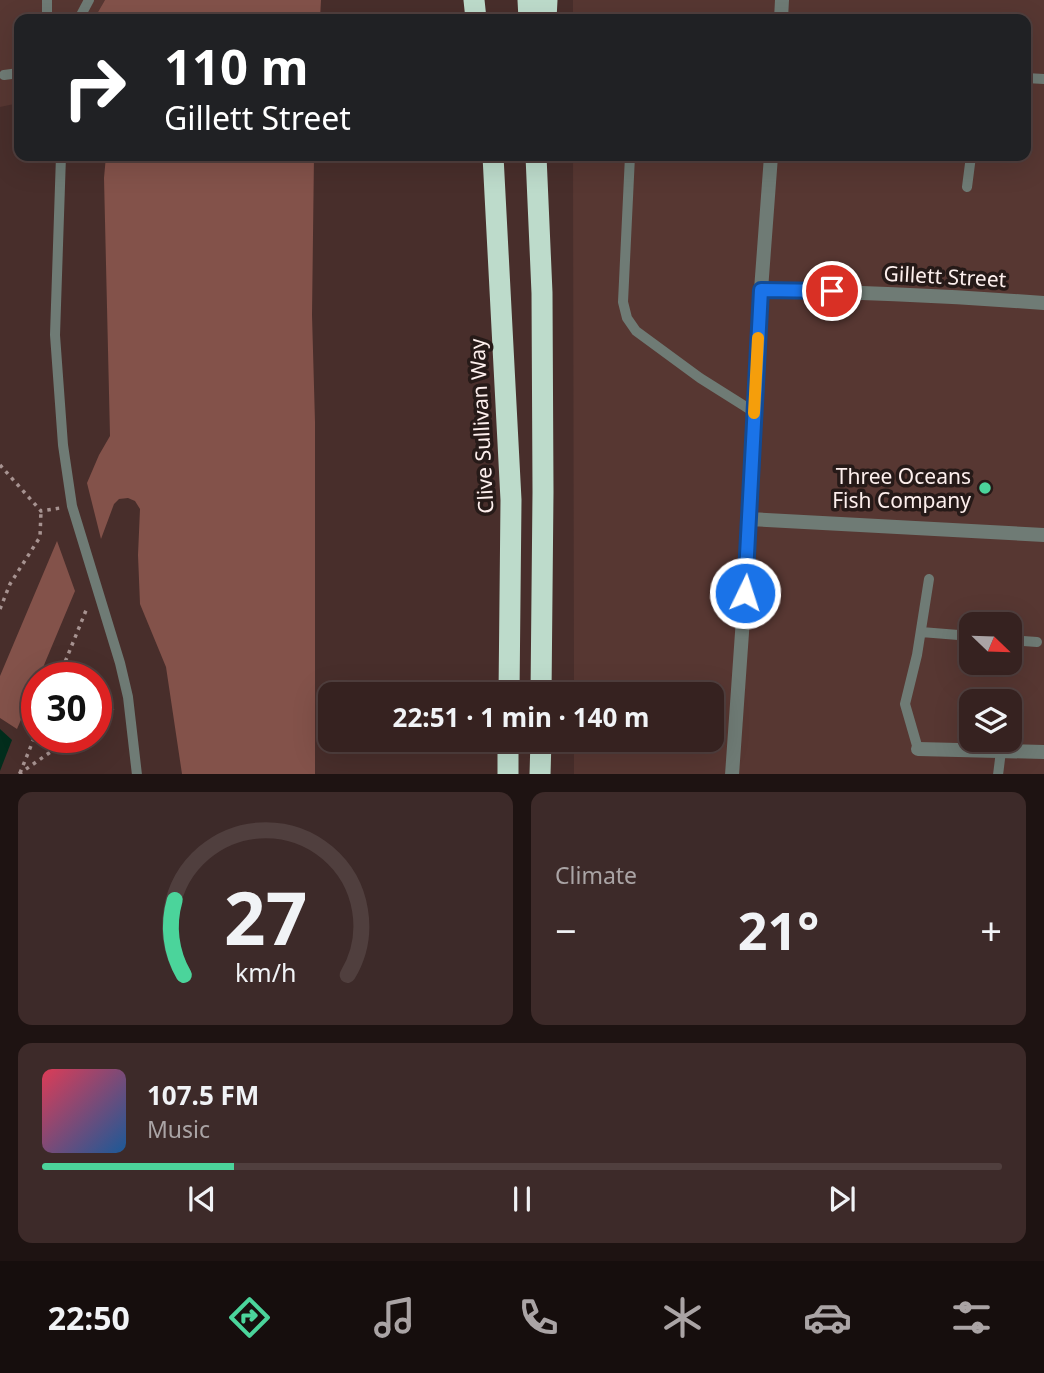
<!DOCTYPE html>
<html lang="en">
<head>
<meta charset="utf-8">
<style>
  :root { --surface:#362220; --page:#3d2a29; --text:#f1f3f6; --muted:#aaa4a5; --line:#503f3e; --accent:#4bd49b }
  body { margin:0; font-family:"Noto Sans",sans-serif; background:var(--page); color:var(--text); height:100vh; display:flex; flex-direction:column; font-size:26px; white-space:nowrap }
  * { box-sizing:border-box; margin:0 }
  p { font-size:23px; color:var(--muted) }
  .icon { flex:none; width:38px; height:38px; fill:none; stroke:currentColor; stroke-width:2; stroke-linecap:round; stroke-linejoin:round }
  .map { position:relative; height:774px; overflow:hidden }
  .drawer { display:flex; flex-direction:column; gap:18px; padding:18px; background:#1e1312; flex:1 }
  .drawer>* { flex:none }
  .top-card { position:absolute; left:14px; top:14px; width:1017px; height:147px; border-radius:14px; box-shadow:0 7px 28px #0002,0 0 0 2px var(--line); background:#202124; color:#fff; overflow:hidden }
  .needle { width:46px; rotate:113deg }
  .buttons { position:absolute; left:959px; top:612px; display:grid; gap:14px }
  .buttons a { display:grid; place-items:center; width:63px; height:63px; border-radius:14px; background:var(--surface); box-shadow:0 7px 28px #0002,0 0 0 2px var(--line); font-size:35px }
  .speed { position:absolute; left:21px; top:662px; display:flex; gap:14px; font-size:35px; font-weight:700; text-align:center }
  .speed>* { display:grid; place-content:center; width:91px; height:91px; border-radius:50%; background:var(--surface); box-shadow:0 7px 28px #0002,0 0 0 2px var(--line); line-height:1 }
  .speed .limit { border:10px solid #d22; background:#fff; color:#111 }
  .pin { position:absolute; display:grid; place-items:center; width:60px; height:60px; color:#fff; margin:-30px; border:4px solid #fff; border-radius:50%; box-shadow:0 2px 7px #0007 }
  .me { position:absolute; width:77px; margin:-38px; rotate:4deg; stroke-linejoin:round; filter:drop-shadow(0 0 5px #0008) }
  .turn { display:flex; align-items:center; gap:24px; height:147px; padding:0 35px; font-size:32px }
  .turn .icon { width:91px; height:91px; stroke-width:2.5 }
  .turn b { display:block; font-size:49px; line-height:60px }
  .big { font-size:52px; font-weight:700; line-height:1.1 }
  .drawer .card { flex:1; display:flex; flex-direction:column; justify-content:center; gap:10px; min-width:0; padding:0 24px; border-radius:14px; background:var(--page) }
  .drawer .dial { align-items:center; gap:0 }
  .dial svg { height:182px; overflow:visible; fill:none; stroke:var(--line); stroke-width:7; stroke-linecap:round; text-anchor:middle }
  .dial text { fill:var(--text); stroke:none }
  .song { display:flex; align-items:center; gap:21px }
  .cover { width:84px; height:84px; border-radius:10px; background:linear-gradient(135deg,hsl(350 70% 55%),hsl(210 70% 35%)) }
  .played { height:7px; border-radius:4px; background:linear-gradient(90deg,var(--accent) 20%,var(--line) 20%) }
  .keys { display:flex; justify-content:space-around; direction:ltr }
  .heat { display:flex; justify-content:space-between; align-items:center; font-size:38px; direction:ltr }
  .drawer .tiles { flex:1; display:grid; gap:18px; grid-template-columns:1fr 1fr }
  .card:last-child { grid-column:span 2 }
  .trip { position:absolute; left:318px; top:682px; width:406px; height:70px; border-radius:14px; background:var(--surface); box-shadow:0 7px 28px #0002,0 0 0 2px var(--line); font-weight:700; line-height:70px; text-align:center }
  .dock { display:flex; height:112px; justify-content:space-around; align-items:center; background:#160e0d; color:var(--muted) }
  .dock .icon { width:49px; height:49px }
  .dock .selected { color:var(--accent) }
  .dock b { font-size:32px; color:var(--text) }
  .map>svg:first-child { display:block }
</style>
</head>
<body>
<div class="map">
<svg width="1044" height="775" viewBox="0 0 1044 775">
  <rect width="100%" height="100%" fill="#482e2b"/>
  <path fill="#573732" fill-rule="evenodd" d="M0,0h105l-11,19h-75v84l-19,4z
    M573,0h471v774h-470v-34h138v-45h-138l-1,-539h453v-137h-453zM971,625h39v38h-39zM971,702h39v38h-39z"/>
  <path fill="#83524a" d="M105,0h216l-1,19h-226z
    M106,156h208l-2,159 3,107v352h-133l-16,-107 -26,-63 -2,-49 2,-46 -5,-8 -7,-3 -9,1 -5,5 -13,35 -14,-56 12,-28 11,-19 -6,-258z
    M57,541l18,50 -36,86h-2v5l-20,47 -17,-11v-42z"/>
  <path fill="#022d1c" d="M0,729l12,11 -12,31z"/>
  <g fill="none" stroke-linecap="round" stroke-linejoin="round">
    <path stroke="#a79391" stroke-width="3.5" stroke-dasharray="3.5 5" stroke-linecap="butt" d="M0,465l41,46 19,-3
      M0,609l10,-25 30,-47 1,-26
      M59,677l28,-69
      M96,719l19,-12
      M20,773l17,-42
      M19,774l53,-37"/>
    <path stroke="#6f7b75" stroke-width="10" d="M47,0v19
      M81,19v-4l8,-15
      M4,75l15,-2
      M1026,78l18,1
      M61,156l-6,179 8,110 9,61 48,157 8,34 9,78
      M630,156l-7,146 4,16 9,13 64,47 54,34
      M967,187l4,-31
      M921,632l50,4
      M1010,640l27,2
      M918,749l-13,-45 12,-49 12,-76
      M998,775l3,-24"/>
    <path stroke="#6f7b75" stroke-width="14" d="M781,19l1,-19
      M761,290c94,2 189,6 283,13
      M750,519l294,16
      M918,749l126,3
      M732,775l18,-256 4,-124 7,-105 10,-134"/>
    <path stroke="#bddbcb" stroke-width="21" d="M474,0l2,19
      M528,0l1,19
      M546,19l1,-19
      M493,156l18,344 -2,195
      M536,156l6,137 1,199 -2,203
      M508,775v-35
      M540,775l1,-35"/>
  </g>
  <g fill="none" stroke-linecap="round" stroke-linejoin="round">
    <g stroke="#114b97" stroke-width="18">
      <path id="route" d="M745,593l16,-303 71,1"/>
    </g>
    <use href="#route" stroke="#1a73e8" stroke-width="12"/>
    <path stroke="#f59e0b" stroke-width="12" d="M754,413l4,-75"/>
  </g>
  <circle fill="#4bd49b" stroke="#261a18" stroke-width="2.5" cx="985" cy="488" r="7"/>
  <g text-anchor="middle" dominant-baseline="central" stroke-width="7" stroke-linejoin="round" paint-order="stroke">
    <g font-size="21" fill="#fdefed" stroke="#261a18">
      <text transform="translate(945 276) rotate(3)">Gillett Street</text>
      <text transform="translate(481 426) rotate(-93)">Clive Sullivan Way</text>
    </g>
    <g font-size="21" fill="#fdefed" stroke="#261a18" text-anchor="end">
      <text x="971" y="476">Three Oceans<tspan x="971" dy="24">Fish Company</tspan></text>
    </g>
  </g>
</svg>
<div class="buttons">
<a><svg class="needle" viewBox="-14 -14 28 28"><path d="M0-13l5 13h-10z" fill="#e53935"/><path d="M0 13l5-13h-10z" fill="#aaa4a5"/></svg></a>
<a><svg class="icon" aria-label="layers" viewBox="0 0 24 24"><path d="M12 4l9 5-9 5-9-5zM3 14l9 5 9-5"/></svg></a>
</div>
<div class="speed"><div class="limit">30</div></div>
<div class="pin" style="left:832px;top:291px;background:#d93025"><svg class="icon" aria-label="arrive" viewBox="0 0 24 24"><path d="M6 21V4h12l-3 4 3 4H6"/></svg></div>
<svg class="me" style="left:745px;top:593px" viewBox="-20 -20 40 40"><circle r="17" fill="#1a73e8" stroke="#fff" stroke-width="3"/><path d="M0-11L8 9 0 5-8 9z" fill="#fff"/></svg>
<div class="trip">22:51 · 1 min · 140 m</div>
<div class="top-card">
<div class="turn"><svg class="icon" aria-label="right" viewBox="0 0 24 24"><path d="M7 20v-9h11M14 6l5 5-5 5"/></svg><div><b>110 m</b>Gillett Street</div></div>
</div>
</div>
<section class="drawer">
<div class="tiles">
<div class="card dial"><svg viewBox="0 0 100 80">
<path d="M14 69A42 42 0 1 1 86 69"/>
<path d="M14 69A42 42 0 0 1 10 36" stroke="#4bd49b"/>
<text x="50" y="56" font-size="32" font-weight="700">27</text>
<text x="50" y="72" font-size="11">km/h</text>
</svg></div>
<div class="card"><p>Climate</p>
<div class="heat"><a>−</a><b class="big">21°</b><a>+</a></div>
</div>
<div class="card">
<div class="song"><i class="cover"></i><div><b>107.5 FM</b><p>Music</p></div></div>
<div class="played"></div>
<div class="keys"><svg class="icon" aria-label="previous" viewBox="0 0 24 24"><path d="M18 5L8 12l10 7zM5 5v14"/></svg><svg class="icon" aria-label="pause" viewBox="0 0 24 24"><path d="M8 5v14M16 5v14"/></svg><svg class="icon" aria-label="next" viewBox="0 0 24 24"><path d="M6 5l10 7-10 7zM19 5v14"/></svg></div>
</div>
</div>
</section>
<nav class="dock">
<b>22:50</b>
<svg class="icon selected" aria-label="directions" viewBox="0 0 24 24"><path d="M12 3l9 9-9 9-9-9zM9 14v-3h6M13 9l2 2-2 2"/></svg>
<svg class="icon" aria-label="music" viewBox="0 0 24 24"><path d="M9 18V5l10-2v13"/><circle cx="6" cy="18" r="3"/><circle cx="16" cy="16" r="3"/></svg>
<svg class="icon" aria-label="phone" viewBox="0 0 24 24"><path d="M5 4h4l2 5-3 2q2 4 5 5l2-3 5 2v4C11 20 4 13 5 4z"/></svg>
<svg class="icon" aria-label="climate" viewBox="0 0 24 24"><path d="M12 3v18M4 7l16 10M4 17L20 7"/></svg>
<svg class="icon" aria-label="car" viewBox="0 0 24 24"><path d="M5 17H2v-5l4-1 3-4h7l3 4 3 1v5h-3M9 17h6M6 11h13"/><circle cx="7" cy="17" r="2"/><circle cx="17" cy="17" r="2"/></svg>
<svg class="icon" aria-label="filters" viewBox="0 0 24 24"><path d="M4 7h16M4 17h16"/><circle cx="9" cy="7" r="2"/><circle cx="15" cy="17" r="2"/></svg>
</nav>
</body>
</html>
